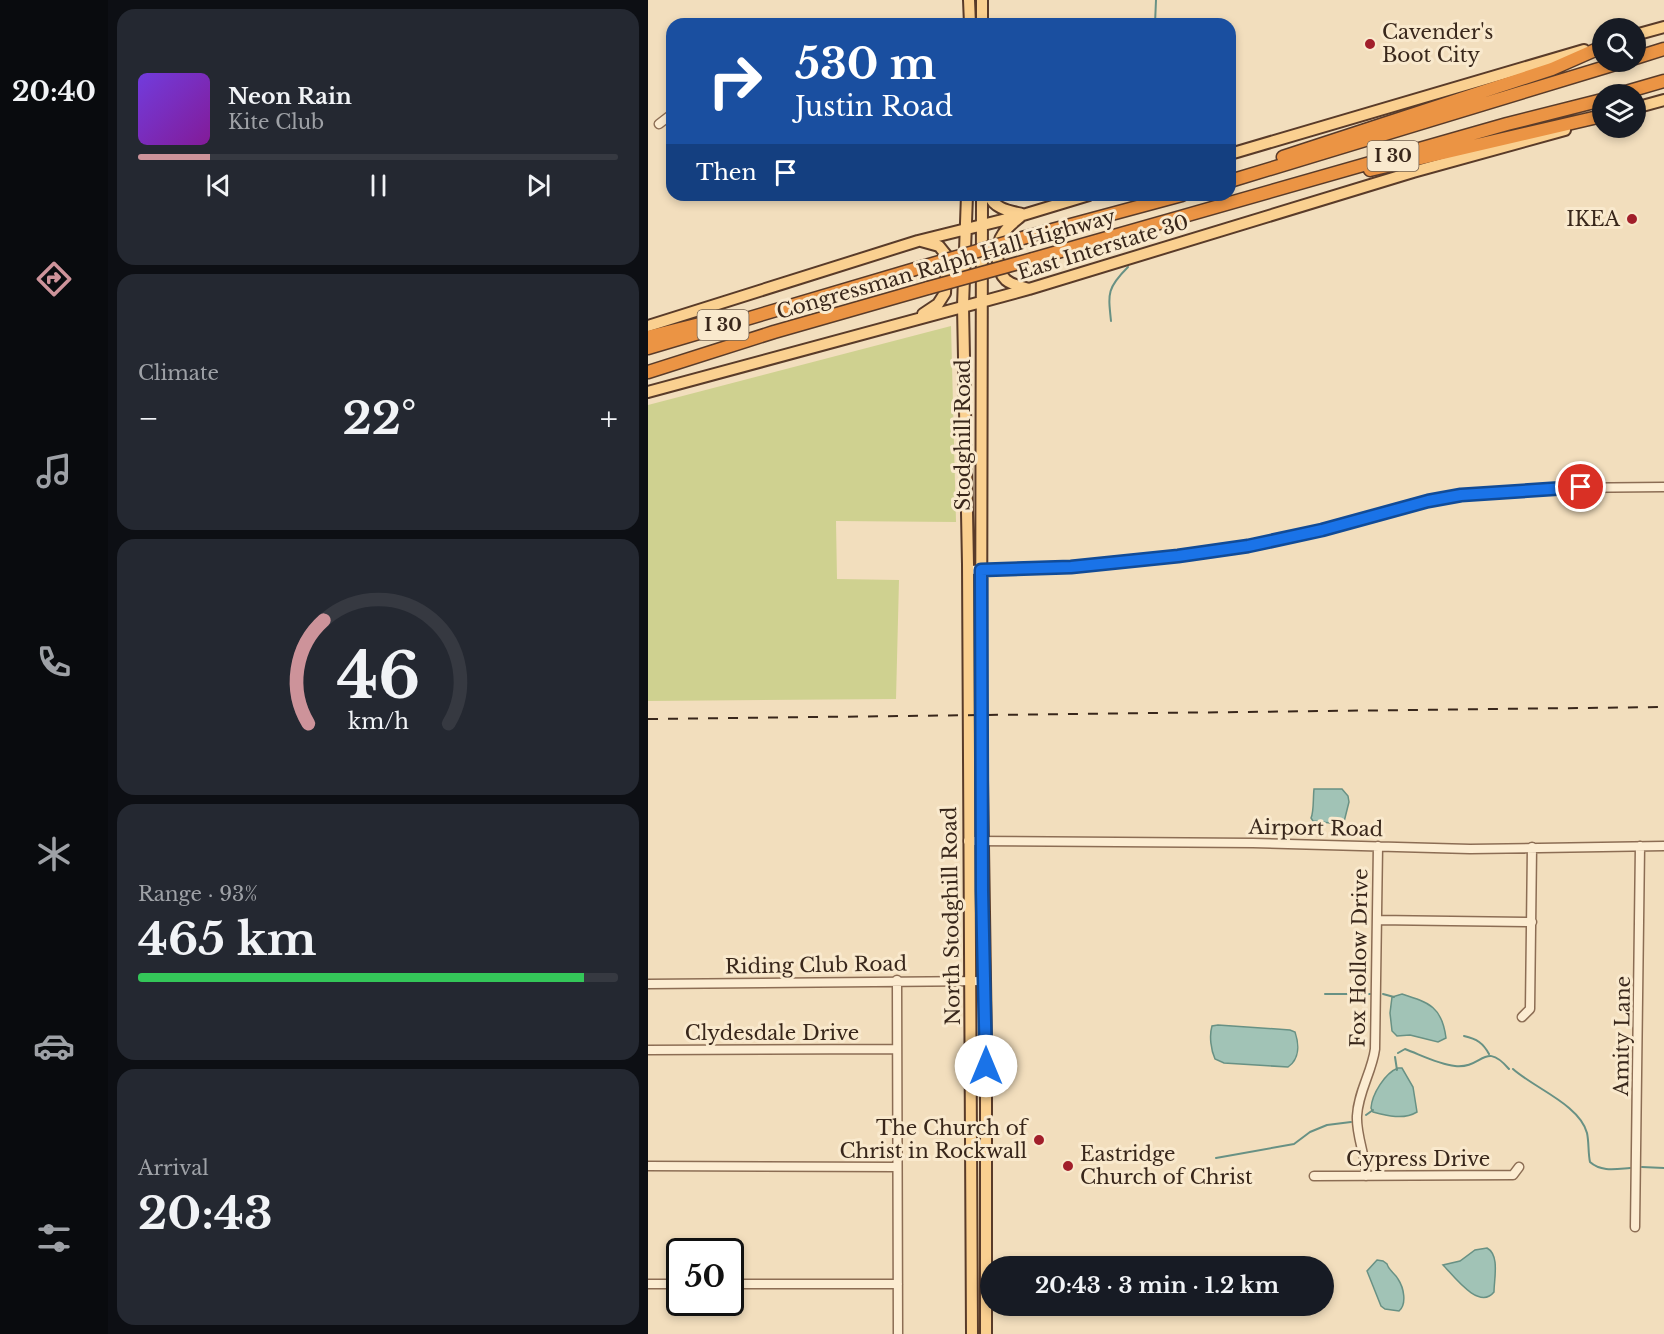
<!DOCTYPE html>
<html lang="en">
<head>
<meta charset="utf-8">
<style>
  :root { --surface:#171b24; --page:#242831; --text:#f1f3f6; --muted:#9ea1a6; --line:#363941; --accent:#cd939a }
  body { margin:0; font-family:"Libre Baskerville",serif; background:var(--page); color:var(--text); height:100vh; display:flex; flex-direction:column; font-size:22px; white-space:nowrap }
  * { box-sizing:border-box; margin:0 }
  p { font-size:20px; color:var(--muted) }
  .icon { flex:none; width:33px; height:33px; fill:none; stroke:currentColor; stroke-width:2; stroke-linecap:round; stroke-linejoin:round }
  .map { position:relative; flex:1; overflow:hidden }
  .details { display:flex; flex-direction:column; gap:9px; padding:9px; background:#0d0f14; width:540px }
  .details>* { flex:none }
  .banner { position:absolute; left:18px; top:18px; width:570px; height:183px; border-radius:18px; box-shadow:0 3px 9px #0003; background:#1a4fa0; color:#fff; overflow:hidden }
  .buttons { position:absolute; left:944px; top:18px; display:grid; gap:12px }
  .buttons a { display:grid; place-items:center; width:54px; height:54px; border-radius:50%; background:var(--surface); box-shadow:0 3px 9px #0003; font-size:30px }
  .speed { position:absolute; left:18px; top:1238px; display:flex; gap:12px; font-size:30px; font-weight:700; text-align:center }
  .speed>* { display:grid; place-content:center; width:78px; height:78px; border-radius:50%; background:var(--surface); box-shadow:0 3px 9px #0003; line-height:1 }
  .speed .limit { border:3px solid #111; border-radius:9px; background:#fff; color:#111 }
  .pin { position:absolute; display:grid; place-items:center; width:51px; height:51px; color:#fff; margin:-26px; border:3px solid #fff; border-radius:50%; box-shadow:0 2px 6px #0007 }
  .me { position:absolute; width:66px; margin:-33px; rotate:0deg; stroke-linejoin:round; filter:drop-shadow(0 0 4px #0008) }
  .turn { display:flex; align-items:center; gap:21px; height:126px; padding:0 30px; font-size:27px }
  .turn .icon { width:78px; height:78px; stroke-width:2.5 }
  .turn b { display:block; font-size:42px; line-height:51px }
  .then { display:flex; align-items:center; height:57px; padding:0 30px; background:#0003; gap:12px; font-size:22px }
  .big { font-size:45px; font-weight:700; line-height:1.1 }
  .details .tile { flex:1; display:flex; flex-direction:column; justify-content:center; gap:9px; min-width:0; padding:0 21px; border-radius:18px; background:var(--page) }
  .details .dial { align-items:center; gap:0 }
  .dial svg { height:156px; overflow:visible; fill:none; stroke:var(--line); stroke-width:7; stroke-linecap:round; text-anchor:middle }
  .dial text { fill:var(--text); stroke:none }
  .song { display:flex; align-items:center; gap:18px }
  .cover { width:72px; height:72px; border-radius:9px; background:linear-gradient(135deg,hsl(260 70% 55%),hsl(290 70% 35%)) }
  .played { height:6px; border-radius:3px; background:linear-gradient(90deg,var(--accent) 15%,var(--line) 15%) }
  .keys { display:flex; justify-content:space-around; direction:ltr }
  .heat { display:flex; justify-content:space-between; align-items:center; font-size:33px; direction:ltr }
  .charge { height:9px; border-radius:4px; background:linear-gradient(90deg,#34c759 93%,var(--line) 0) }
  .trip { position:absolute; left:332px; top:1256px; width:354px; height:60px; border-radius:30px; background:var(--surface); box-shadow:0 3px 9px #0003; font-weight:700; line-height:60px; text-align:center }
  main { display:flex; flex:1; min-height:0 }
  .tabs { display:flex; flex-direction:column; width:108px; justify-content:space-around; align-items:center; background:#090b0e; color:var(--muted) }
  .tabs .icon { width:42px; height:42px }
  .tabs .selected { color:var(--accent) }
  .tabs b { font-size:27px; color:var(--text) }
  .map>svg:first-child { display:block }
</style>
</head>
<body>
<main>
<nav class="tabs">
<b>20:40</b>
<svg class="icon selected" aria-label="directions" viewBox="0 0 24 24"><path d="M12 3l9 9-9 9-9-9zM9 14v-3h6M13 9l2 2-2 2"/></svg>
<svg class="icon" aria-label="music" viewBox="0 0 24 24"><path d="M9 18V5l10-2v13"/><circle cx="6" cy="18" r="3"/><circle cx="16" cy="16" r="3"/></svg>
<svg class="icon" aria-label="phone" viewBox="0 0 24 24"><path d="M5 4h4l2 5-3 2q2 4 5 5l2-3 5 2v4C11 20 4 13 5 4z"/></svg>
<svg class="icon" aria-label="climate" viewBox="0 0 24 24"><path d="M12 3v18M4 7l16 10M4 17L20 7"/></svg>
<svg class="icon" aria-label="car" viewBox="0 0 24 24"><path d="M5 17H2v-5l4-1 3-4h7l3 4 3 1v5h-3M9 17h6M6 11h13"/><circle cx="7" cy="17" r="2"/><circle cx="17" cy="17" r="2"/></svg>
<svg class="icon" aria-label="filters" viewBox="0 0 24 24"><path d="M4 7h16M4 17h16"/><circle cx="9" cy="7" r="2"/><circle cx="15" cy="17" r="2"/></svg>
</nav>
<section class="details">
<div class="tile">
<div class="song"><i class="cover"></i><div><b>Neon Rain</b><p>Kite Club</p></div></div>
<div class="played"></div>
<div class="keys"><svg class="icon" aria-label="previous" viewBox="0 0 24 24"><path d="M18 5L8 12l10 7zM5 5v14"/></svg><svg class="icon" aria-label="pause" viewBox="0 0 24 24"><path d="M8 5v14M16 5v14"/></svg><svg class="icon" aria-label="next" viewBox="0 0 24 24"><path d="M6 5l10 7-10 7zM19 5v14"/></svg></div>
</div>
<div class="tile"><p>Climate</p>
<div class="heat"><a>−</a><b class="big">22°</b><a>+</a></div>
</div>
<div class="tile dial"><svg viewBox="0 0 100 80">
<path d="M14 69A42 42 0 1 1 86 69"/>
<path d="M14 69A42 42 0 0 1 22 16" stroke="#cd939a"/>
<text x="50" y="56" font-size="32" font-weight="700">46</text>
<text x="50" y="72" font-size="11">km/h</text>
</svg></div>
<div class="tile"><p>Range · 93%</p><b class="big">465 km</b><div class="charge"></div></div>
<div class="tile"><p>Arrival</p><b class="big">20:43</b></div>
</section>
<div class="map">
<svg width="1016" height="1334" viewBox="0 0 1016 1334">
  <rect width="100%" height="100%" fill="#f2debd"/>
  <path fill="#cfd190" d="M303,326l5,196 -120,-1 1,58 62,1 -3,119 -248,2v-296z"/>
  <path fill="#a1c3b6" stroke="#689184" stroke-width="1.5" d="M666,789h28l6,7 1,6 -5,20 -5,2 -26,-3 -2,-3c3,-6 2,-21 3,-29z
    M754,994c28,9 40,13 44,44l-8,4 -28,-7 -13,1 -5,-5 -2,-18 2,-16z
    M570,1025l72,5 5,2c4,12 5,27 -7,35l-64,-4 -9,-4c-4,-9 -6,-23 -3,-33z
    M750,1068h4l11,19 4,25c-13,8 -30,4 -44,0l-2,-4c1,-14 14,-35 27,-40z
    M839,1248c13,7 7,31 7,44 -15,19 -41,-17 -51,-27l17,-4 15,-11z
    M729,1260l6,1 4,3c2,7 8,9 11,15 6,9 9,25 1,32l-14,-2 -4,-3 -14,-35z"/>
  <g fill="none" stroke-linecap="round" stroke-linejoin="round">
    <path stroke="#689184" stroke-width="2" d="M507,24l1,-24
      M463,321c-3,-28 -4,-33 17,-54
      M677,994h45
      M735,994l11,3
      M816,1036c13,3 19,7 25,18
      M750,1053l7,-4c16,6 33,15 50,17 28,3 29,-26 54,3
      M747,1057l2,13
      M865,1069c21,19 67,36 74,64 2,9 1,20 3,29 11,10 26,7 40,6
      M718,1115l7,-5
      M568,1158l78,-14 16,-12 17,-7 24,-3
      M994,1167l22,1"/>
    <g stroke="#8c6d54" stroke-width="11">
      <path id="minor" d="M11,124l13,-10
        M320,570l103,-3 107,-10 70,-11 74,-16 106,-29 33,-6 99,-7 104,-1
        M320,841l285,2 217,6 194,-3
        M729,920l155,2
        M249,980l1,354
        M0,984l337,-3
        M874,1017l8,-8 2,-162
        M0,1050l249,-1
        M0,1166l249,1
        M666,1176l199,-1 6,-8
        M718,1176c0,-20 -10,-40 -9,-60 1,-24 15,-44 18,-67l3,-203
        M987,1227l5,-381
        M0,1284h32
        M82,1284h168"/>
    </g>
    <g stroke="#593b29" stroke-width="14">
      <path id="major" d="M321,0l1,24
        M334,24v-24
        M987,35l29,-8
        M987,108l29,-8
        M582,154l354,-104
        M319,195l-4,111 5,258 4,770
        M334,195l-1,518 5,333v288
        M341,195c5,14 21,16 33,19
        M372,217c-6,5 -13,10 -17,17 -8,11 -8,36 3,46 6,5 15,7 23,9
        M273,241l18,5 8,10 -2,37 -7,11 -15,10
        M0,326l270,-85 105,-26 66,-20
        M0,392l381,-103 384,-117 152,-42"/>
    </g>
    <g stroke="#593b29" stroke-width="15">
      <path id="highway" d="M987,58l29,-9
        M971,94l45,-13
        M635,157l269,-88 50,-22
        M722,170l232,-54
        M582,181l392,-119
        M378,237l156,-42
        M385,259l474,-135 95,-24
        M0,337l64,-16
        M0,348l274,-81
        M0,372l126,-40 154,-44"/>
    </g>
    <use href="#minor" stroke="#fcecd1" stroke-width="8"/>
    <use href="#major" stroke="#fad090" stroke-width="10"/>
    <use href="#highway" stroke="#eb9444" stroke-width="12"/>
    <path stroke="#39271b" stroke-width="2" stroke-dasharray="10 10" stroke-linecap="butt" d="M0,719l1016,-12"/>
    <g stroke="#593b29" stroke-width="15" stroke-linecap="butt">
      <path id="highway-bridge" d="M274,267l104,-30
        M280,288l105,-29"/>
    </g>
    <use href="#highway-bridge" stroke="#eb9444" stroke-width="12"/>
  </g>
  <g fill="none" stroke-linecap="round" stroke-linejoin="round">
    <g stroke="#114b97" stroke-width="15">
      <path id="route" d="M338,1066l-4,-175 -1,-321 90,-3 107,-11 70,-10 74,-16 106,-29 33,-6 120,-8"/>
    </g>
    <use href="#route" stroke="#1a73e8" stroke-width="10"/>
  </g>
  <g fill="#a11e2a" stroke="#f9e9cd" stroke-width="2">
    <circle cx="722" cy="44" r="6"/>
    <circle cx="984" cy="219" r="6"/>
    <circle cx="391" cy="1140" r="6"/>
    <circle cx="420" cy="1166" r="6"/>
  </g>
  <g text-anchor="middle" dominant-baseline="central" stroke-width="6" stroke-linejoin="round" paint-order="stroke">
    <g fill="#f9e9cd" stroke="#736150" stroke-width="1.5">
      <rect x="719.5" y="141" width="51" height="30" rx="4.5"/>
      <rect x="49.5" y="310" width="51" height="30" rx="4.5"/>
    </g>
    <g font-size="18" font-weight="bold" fill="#39271b">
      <text x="745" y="156">I 30</text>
      <text x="75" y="325">I 30</text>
    </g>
    <g font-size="20" fill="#39271b" stroke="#f9e9cd" text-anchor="start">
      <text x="734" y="32">Cavender's<tspan x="734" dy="23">Boot City</tspan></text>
      <text x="972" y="219" text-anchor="end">IKEA</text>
      <text x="379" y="1128" text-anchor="end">The Church of<tspan x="379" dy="23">Christ in Rockwall</tspan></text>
      <text x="432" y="1154">Eastridge<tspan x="432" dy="23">Church of Christ</tspan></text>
    </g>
    <g font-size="20" fill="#39271b" stroke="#f9e9cd">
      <text transform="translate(455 247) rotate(-17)">East Interstate 30</text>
      <text transform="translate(298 264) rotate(-16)">Congressman Ralph Hall Highway</text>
      <text transform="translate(315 435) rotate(-90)">Stodghill Road</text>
      <text transform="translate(668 828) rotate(1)">Airport Road</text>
      <text transform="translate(303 916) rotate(-91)">North Stodghill Road</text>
      <text transform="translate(711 958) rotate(-89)">Fox Hollow Drive</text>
      <text transform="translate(168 965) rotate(-1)">Riding Club Road</text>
      <text x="124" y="1033">Clydesdale Drive</text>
      <text transform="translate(974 1036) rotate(-89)">Amity Lane</text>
      <text x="770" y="1159">Cypress Drive</text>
    </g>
  </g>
</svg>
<div class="buttons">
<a><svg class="icon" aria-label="search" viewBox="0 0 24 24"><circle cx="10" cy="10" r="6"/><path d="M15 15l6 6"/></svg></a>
<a><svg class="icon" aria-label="layers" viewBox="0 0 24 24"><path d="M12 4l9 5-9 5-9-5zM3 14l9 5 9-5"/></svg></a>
</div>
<div class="speed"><div class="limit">50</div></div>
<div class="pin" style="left:933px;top:487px;background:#d93025"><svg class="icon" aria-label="arrive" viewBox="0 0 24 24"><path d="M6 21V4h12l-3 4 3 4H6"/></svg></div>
<svg class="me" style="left:338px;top:1066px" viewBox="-20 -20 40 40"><circle r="19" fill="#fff"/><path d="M0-13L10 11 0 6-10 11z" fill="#1a73e8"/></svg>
<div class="trip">20:43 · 3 min · 1.2 km</div>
<div class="banner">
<div class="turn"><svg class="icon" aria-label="right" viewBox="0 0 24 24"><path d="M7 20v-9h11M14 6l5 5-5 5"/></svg><div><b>530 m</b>Justin Road</div></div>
<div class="then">Then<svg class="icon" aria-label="arrive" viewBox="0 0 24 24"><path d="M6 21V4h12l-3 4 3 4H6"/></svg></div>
</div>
</div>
</main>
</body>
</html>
